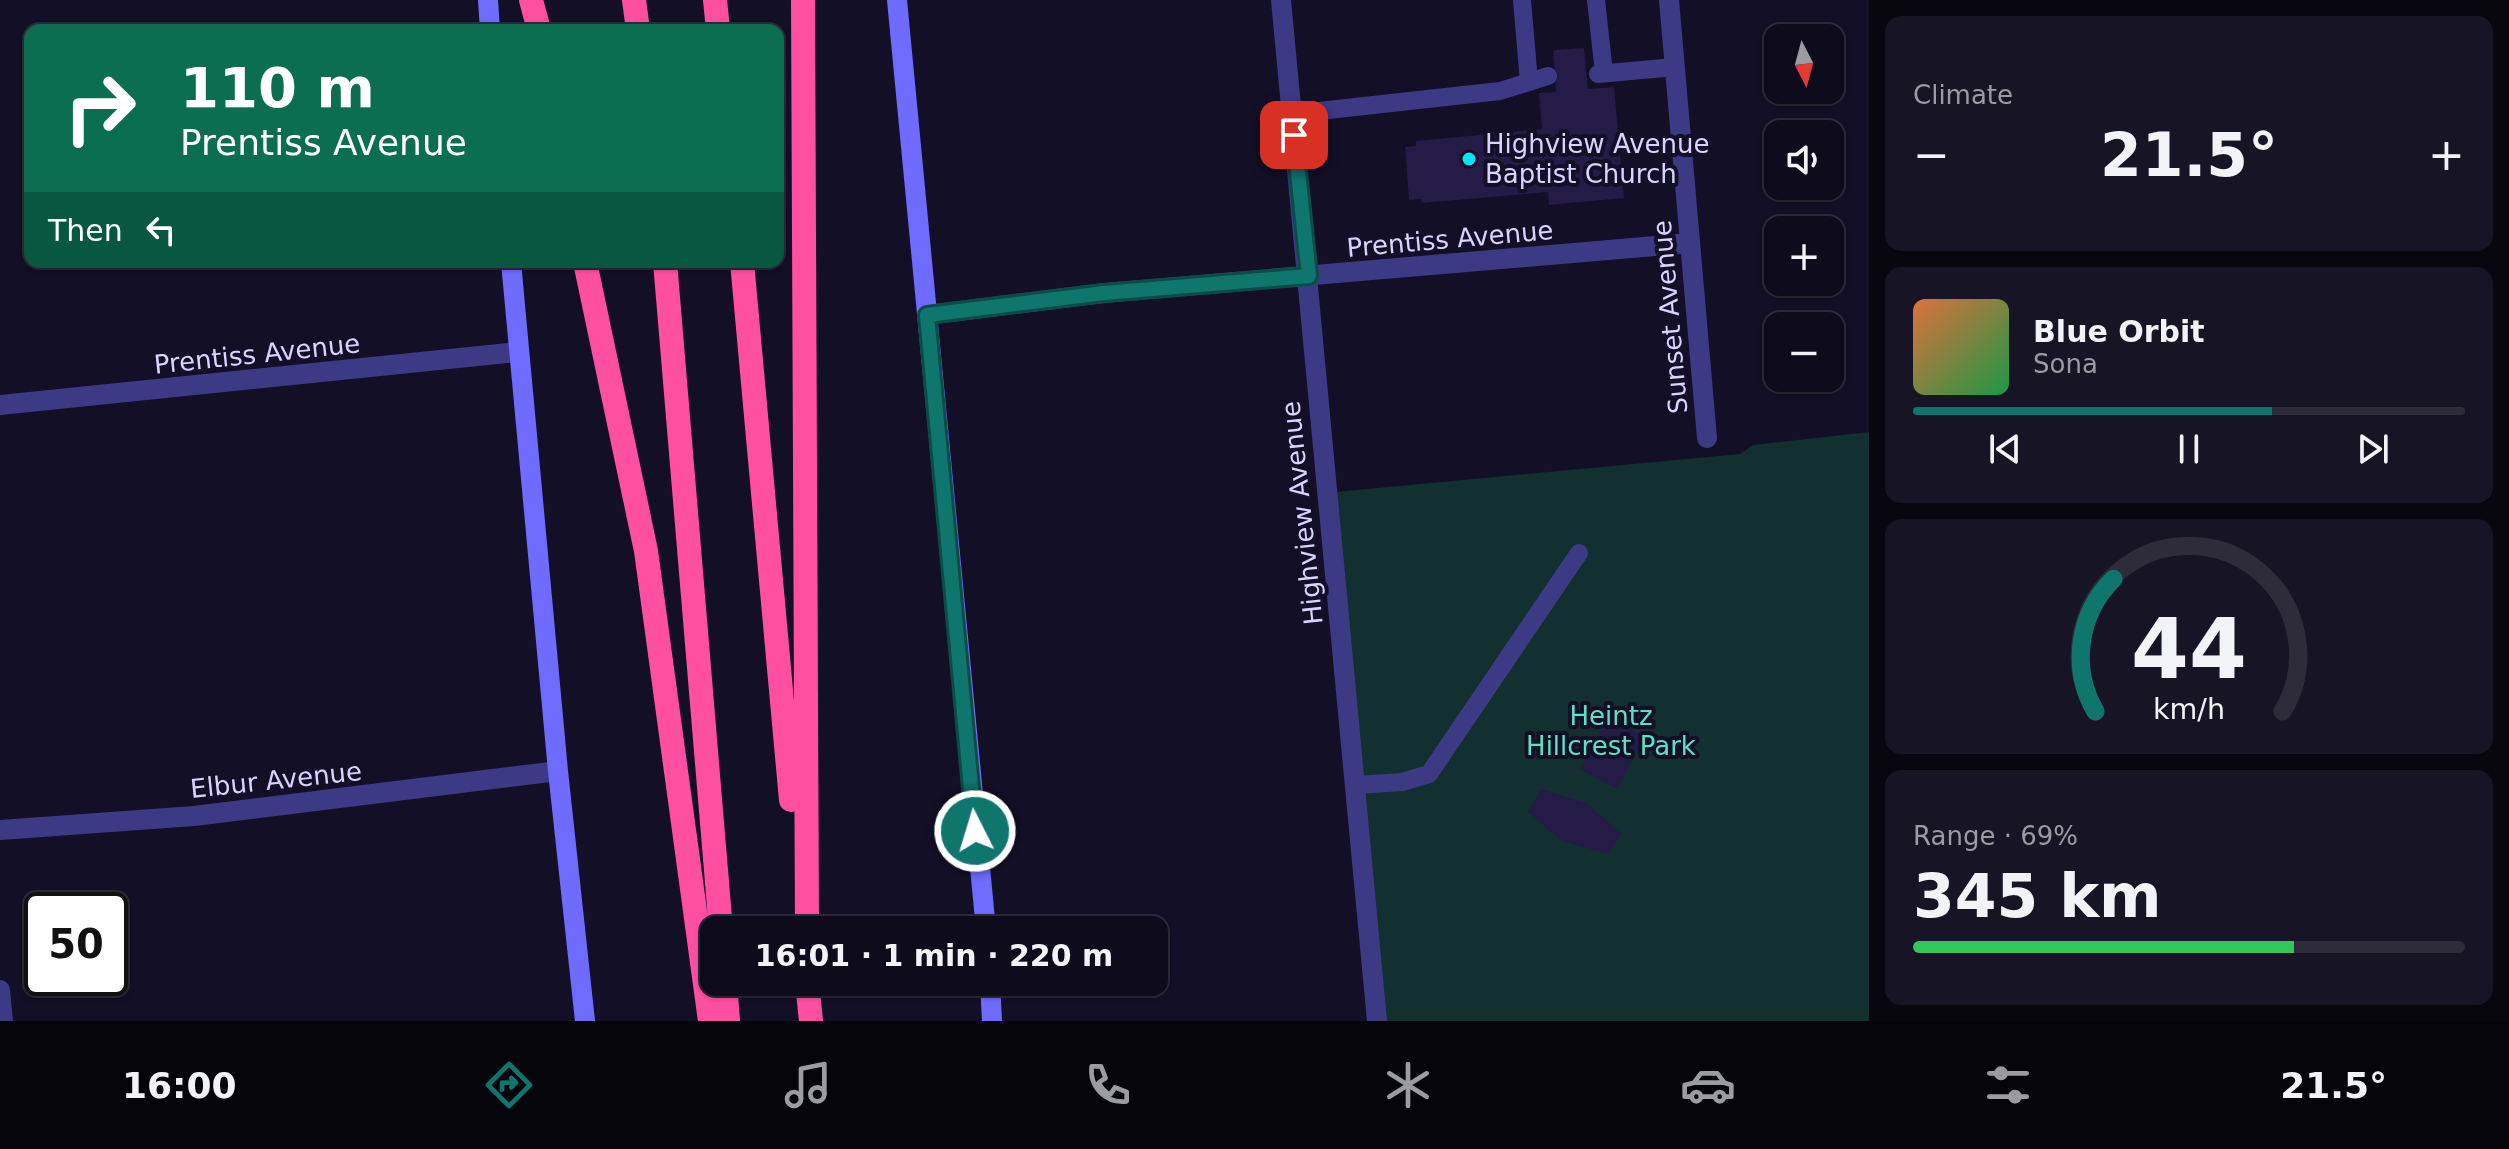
<!DOCTYPE html>
<html lang="en">
<head>
<meta charset="utf-8">
<style>
  :root { --surface:#0e0b1c; --page:#171425; --text:#f1f3f6; --muted:#9b9ba3; --line:#2e2b3b; --accent:#0f766e }
  body { margin:0; font-family:"DejaVu Sans",sans-serif; background:var(--page); color:var(--text); height:100vh; display:flex; flex-direction:column; font-size:30px; white-space:nowrap }
  * { box-sizing:border-box; margin:0 }
  p { font-size:26px; color:var(--muted) }
  .icon { flex:none; width:44px; height:44px; fill:none; stroke:currentColor; stroke-width:2; stroke-linecap:round; stroke-linejoin:round }
  .map { position:relative; flex:1; overflow:hidden }
  .panel { display:flex; flex-direction:column; gap:16px; padding:16px; background:#08060f; width:640px }
  .panel>* { flex:none }
  .banner { position:absolute; left:24px; top:24px; width:760px; height:244px; border-radius:16px; box-shadow:0 2px 6px #0004,0 0 0 2px var(--line); background:#0b6e4f; color:#fff; overflow:hidden }
  .needle { width:52px; rotate:174deg }
  .controls { position:absolute; left:1764px; top:24px; display:grid; gap:16px }
  .controls a { display:grid; place-items:center; width:80px; height:80px; border-radius:16px; background:var(--surface); box-shadow:0 2px 6px #0004,0 0 0 2px var(--line); font-size:40px }
  .speed { position:absolute; left:24px; top:892px; display:flex; gap:16px; font-size:40px; font-weight:700; text-align:center }
  .speed>* { display:grid; place-content:center; width:104px; height:104px; border-radius:50%; background:var(--surface); box-shadow:0 2px 6px #0004,0 0 0 2px var(--line); line-height:1 }
  .speed .limit { border:4px solid #111; border-radius:12px; background:#fff; color:#111 }
  .pin { position:absolute; display:grid; place-items:center; width:68px; height:68px; color:#fff; margin:-34px; border-radius:16px; box-shadow:0 4px 12px #0006 }
  .me { position:absolute; width:88px; margin:-44px; rotate:355deg; stroke-linejoin:round; filter:drop-shadow(0 0 6px #0008) }
  .turn { display:flex; align-items:center; gap:28px; height:168px; padding:0 24px; font-size:36px }
  .turn .icon { width:104px; height:104px; stroke-width:2.5 }
  .turn b { display:block; font-size:56px; line-height:68px }
  .then { display:flex; align-items:center; height:76px; padding:0 24px; background:#0003; gap:16px; font-size:30px }
  .big { font-size:60px; font-weight:700; line-height:1.1 }
  .panel .widget { flex:1; display:flex; flex-direction:column; justify-content:center; gap:12px; min-width:0; padding:0 28px; border-radius:16px; background:var(--page) }
  .panel .dial { align-items:center; gap:0 }
  .dial svg { height:208px; overflow:visible; fill:none; stroke:var(--line); stroke-width:7; stroke-linecap:round; text-anchor:middle }
  .dial text { fill:var(--text); stroke:none }
  .song { display:flex; align-items:center; gap:24px }
  .cover { width:96px; height:96px; border-radius:12px; background:linear-gradient(135deg,hsl(20 70% 55%),hsl(140 70% 35%)) }
  .played { height:8px; border-radius:4px; background:linear-gradient(90deg,var(--accent) 65%,var(--line) 65%) }
  .keys { display:flex; justify-content:space-around; direction:ltr }
  .heat { display:flex; justify-content:space-between; align-items:center; font-size:44px; direction:ltr }
  .charge { height:12px; border-radius:6px; background:linear-gradient(90deg,#34c759 69%,var(--line) 0) }
  .trip { position:absolute; left:700px; top:916px; width:468px; height:80px; border-radius:16px; background:var(--surface); box-shadow:0 2px 6px #0004,0 0 0 2px var(--line); font-weight:700; line-height:80px; text-align:center }
  .tab-bar { display:flex; height:128px; justify-content:space-around; align-items:center; background:#06040b; color:var(--muted) }
  .tab-bar .icon { width:56px; height:56px }
  .tab-bar .current { color:var(--accent) }
  .tab-bar b { font-size:36px; color:var(--text) }
  main { display:flex; flex:1; min-height:0 }
  .map>svg:first-child { display:block }
</style>
</head>
<body>
<main>
<div class="map">
<svg width="1869" height="1021" viewBox="0 0 1869 1021">
  <rect width="100%" height="100%" fill="#130f26"/>
  <path fill="#12302f" d="M1869,432v589h-492l-52,-528 415,-39 13,-9z"/>
  <path fill="#241b47" d="M1584,48l4,41 26,-2 10,111 -75,7 -1,-13 -126,11 -1,-4 -12,1 -4,-53 11,-1v-5l126,-12 -3,-36 17,-1 -3,-42z
    M1608,717l37,20 -28,52 -37,-20z
    M1541,789l45,14 35,30 -12,21 -47,-13 -34,-29z"/>
  <g fill="none" stroke-linecap="round" stroke-linejoin="round">
    <path stroke="#3d3a85" stroke-width="18" d="M1522,0l7,82
      M1596,0l8,73
      M1598,74l77,-7
      M1292,114l208,-23 48,-15
      M1357,785l45,-3 27,-8 150,-221"/>
    <path stroke="#3d3a85" stroke-width="20" d="M1281,0l96,1021
      M1669,0l38,438
      M927,315l177,-22 586,-50
      M0,405l518,-53
      M0,830l194,-14 364,-45
      M0,990l3,31"/>
    <path stroke="#6f6bff" stroke-width="20" d="M488,0l2,30
      M897,0l89,930
      M511,262l47,509 27,250
      M990,982l2,39"/>
    <path stroke="#ff4fa3" stroke-width="24" d="M531,0l8,30
      M634,0l4,30
      M715,0l3,30
      M803,0l4,930
      M585,262l61,289 64,470
      M665,262l56,668
      M742,262l49,538
      M725,982l3,39
      M807,982l4,39"/>
  </g>
  <g fill="none" stroke-linecap="round" stroke-linejoin="round">
    <g stroke="#0a4d48" stroke-width="20">
      <path id="route" d="M975,831l-48,-516 177,-22 205,-17 -15,-141"/>
    </g>
    <use href="#route" stroke="#0f766e" stroke-width="14"/>
  </g>
  <circle fill="#00e5ff" stroke="#130f26" stroke-width="3" cx="1469" cy="159" r="8"/>
  <g text-anchor="middle" dominant-baseline="central" stroke-width="8" stroke-linejoin="round" paint-order="stroke">
    <g font-size="26" fill="#d9d4ff" stroke="#130f26" text-anchor="start">
      <text x="1485" y="144">Highview Avenue<tspan x="1485" dy="30">Baptist Church</tspan></text>
    </g>
    <g font-size="26" fill="#d9d4ff" stroke="#130f26">
      <text transform="translate(1450 239) rotate(-5)">Prentiss Avenue</text>
      <text transform="translate(1670 317) rotate(-95)">Sunset Avenue</text>
      <text transform="translate(257 354) rotate(-6)">Prentiss Avenue</text>
      <text transform="translate(1302 513) rotate(-96)">Highview Avenue</text>
      <text transform="translate(276 780) rotate(-6)">Elbur Avenue</text>
    </g>
    <g font-size="26" fill="#5fe0c0" stroke="#130f26">
      <text x="1611" y="716">Heintz<tspan x="1611" dy="30">Hillcrest Park</tspan></text>
    </g>
  </g>
</svg>
<div class="controls">
<a><svg class="needle" viewBox="-14 -14 28 28"><path d="M0-13l5 13h-10z" fill="#e53935"/><path d="M0 13l5-13h-10z" fill="#9b9ba3"/></svg></a>
<a><svg class="icon" aria-label="sound" viewBox="0 0 24 24"><path d="M4 9h4l5-4v14l-5-4H4zM17 9q2 3 0 6"/></svg></a>
<a>+</a>
<a>−</a>
</div>
<div class="speed"><div class="limit">50</div></div>
<div class="pin" style="left:1294px;top:135px;background:#d93025"><svg class="icon" aria-label="arrive" viewBox="0 0 24 24"><path d="M6 21V4h12l-3 4 3 4H6"/></svg></div>
<svg class="me" style="left:975px;top:831px" viewBox="-20 -20 40 40"><circle r="17" fill="#0f766e" stroke="#fff" stroke-width="3"/><path d="M0-11L8 9 0 5-8 9z" fill="#fff"/></svg>
<div class="trip">16:01 · 1 min · 220 m</div>
<div class="banner">
<div class="turn"><svg class="icon" aria-label="right" viewBox="0 0 24 24"><path d="M7 20v-9h11M14 6l5 5-5 5"/></svg><div><b>110 m</b>Prentiss Avenue</div></div>
<div class="then">Then<svg class="icon" aria-label="left" viewBox="0 0 24 24"><path d="M17 20v-9H6M10 6l-5 5 5 5"/></svg></div>
</div>
</div>
<section class="panel">
<div class="widget"><p>Climate</p>
<div class="heat"><a>−</a><b class="big">21.5°</b><a>+</a></div>
</div>
<div class="widget">
<div class="song"><i class="cover"></i><div><b>Blue Orbit</b><p>Sona</p></div></div>
<div class="played"></div>
<div class="keys"><svg class="icon" aria-label="previous" viewBox="0 0 24 24"><path d="M18 5L8 12l10 7zM5 5v14"/></svg><svg class="icon" aria-label="pause" viewBox="0 0 24 24"><path d="M8 5v14M16 5v14"/></svg><svg class="icon" aria-label="next" viewBox="0 0 24 24"><path d="M6 5l10 7-10 7zM19 5v14"/></svg></div>
</div>
<div class="widget dial"><svg viewBox="0 0 100 80">
<path d="M14 69A42 42 0 1 1 86 69"/>
<path d="M14 69A42 42 0 0 1 21 18" stroke="#0f766e"/>
<text x="50" y="56" font-size="32" font-weight="700">44</text>
<text x="50" y="72" font-size="11">km/h</text>
</svg></div>
<div class="widget"><p>Range · 69%</p><b class="big">345 km</b><div class="charge"></div></div>
</section>
</main>
<nav class="tab-bar">
<b>16:00</b>
<svg class="icon current" aria-label="directions" viewBox="0 0 24 24"><path d="M12 3l9 9-9 9-9-9zM9 14v-3h6M13 9l2 2-2 2"/></svg>
<svg class="icon" aria-label="music" viewBox="0 0 24 24"><path d="M9 18V5l10-2v13"/><circle cx="6" cy="18" r="3"/><circle cx="16" cy="16" r="3"/></svg>
<svg class="icon" aria-label="phone" viewBox="0 0 24 24"><path d="M5 4h4l2 5-3 2q2 4 5 5l2-3 5 2v4C11 20 4 13 5 4z"/></svg>
<svg class="icon" aria-label="climate" viewBox="0 0 24 24"><path d="M12 3v18M4 7l16 10M4 17L20 7"/></svg>
<svg class="icon" aria-label="car" viewBox="0 0 24 24"><path d="M5 17H2v-5l4-1 3-4h7l3 4 3 1v5h-3M9 17h6M6 11h13"/><circle cx="7" cy="17" r="2"/><circle cx="17" cy="17" r="2"/></svg>
<svg class="icon" aria-label="filters" viewBox="0 0 24 24"><path d="M4 7h16M4 17h16"/><circle cx="9" cy="7" r="2"/><circle cx="15" cy="17" r="2"/></svg>
<b>21.5°</b>
</nav>
</body>
</html>
